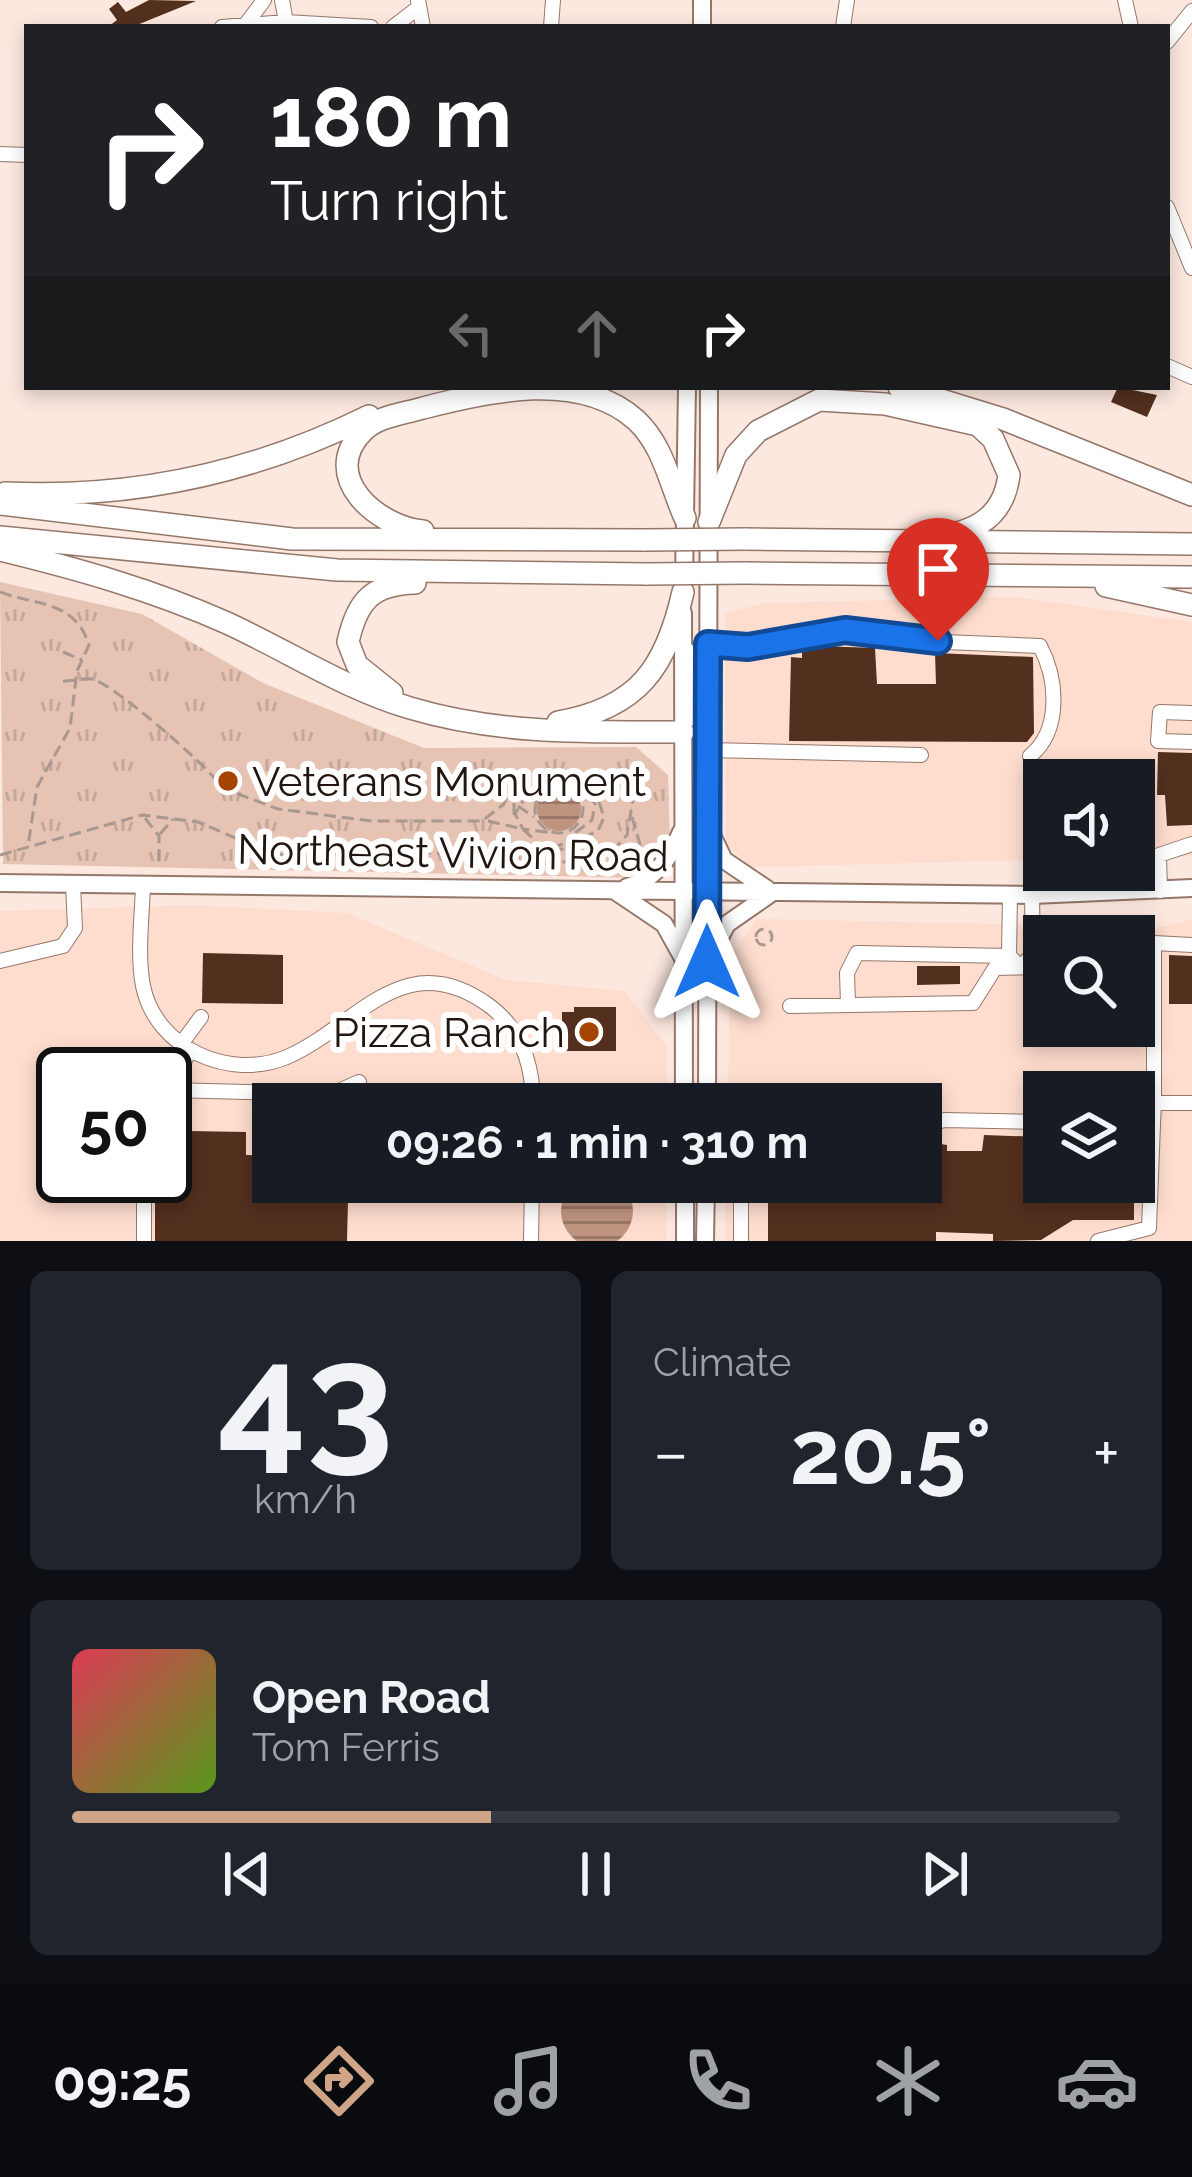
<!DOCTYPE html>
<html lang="en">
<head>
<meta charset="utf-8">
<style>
  :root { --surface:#171b24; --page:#20242c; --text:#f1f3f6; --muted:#9ea1a6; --line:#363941; --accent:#cfa487 }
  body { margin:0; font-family:Raleway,sans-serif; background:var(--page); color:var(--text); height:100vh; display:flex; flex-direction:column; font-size:45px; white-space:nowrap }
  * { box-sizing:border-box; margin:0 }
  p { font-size:39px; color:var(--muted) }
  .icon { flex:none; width:66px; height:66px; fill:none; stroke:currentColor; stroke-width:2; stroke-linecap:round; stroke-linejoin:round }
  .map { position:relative; height:1241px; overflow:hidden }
  .panel { display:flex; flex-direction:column; gap:30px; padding:30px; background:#0d0f14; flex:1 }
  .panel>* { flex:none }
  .banner { position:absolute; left:24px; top:24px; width:1146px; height:366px; border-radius:0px; box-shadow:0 6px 18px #0003; background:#202124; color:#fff; overflow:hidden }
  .tools { position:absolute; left:1023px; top:759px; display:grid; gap:24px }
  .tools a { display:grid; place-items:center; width:132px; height:132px; border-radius:0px; background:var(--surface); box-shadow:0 6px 18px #0003; font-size:60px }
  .speed { position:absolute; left:36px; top:1047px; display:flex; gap:24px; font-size:60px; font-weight:700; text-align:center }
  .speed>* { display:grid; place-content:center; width:156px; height:156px; border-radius:50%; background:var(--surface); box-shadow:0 6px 18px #0003; line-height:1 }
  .speed .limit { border:6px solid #111; border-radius:18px; background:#fff; color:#111 }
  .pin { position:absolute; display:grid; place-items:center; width:102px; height:102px; color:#fff; margin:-123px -51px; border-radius:50% 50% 50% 0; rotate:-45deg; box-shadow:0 0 12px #0007 }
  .pin .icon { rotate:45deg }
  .me { position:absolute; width:132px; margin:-66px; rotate:0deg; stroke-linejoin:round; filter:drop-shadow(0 0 9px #0008) }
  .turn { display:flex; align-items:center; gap:42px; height:252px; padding:0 48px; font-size:54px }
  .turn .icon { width:156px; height:156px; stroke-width:2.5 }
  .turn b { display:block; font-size:84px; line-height:102px }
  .lanes { display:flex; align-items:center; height:114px; padding:0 48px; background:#0003; justify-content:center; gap:60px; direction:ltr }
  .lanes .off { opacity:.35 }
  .big { font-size:90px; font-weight:700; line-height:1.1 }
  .panel .tile { flex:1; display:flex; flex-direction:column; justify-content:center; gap:18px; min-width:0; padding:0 42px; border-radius:18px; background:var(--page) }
  .panel .dial { align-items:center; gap:0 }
  .dial b { font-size:156px; line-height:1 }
  .song { display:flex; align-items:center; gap:36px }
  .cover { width:144px; height:144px; border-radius:18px; background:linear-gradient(135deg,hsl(350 70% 55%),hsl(90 70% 35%)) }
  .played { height:12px; border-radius:6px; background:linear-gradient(90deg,var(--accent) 40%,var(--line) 40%) }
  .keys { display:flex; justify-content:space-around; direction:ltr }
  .heat { display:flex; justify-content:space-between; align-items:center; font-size:66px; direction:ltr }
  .panel .tiles { flex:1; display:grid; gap:30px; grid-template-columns:1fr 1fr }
  .tile:last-child { grid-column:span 2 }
  .trip { position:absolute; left:252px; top:1083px; width:690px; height:120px; border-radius:0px; background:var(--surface); box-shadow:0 6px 18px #0003; font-weight:700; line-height:120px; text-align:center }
  .dock { display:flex; height:192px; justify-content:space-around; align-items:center; background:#090b0e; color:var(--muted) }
  .dock .icon { width:84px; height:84px }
  .dock .on { color:var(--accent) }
  .dock b { font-size:54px; color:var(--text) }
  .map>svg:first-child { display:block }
</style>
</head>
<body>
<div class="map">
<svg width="1192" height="1241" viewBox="0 0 1192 1241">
  <defs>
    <pattern id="park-tufts" width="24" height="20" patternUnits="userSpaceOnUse" patternTransform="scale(3)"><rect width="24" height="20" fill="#e6c3b3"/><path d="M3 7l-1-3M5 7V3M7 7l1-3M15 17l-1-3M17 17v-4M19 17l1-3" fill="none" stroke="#c5a799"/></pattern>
    <pattern id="water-rules" width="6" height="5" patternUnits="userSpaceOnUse" patternTransform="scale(3)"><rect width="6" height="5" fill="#be937f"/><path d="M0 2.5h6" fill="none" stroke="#9a7767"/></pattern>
  </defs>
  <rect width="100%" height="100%" fill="#fce8df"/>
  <path fill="#feddce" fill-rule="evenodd" d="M1017,597l175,25v234l-58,2v-78h-90v80l-293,7 -25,-23 -1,-230 39,-11z
    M191,905l156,8 159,67 119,11 42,56v57h-394v78h394l-1,59h-666v-330zM63,1074h102v102h-102z
    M757,919l405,8 30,-8v322h-467l1,-59h195v-78h-193l2,-148zM1044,936h90v90h-90zM1044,1092h90v90h-90z"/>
  <path fill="url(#park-tufts)" d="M0,582l142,32 121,69 161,65 212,-1 32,28 2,70 -24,33 -643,-14z"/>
  <path fill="url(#water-rules)" d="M537 809a22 22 0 1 1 44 0a22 22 0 1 1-44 0Z
    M561 1211a36 36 0 1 1 72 0a36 36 0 1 1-72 0Z"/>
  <path fill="#532f1e" d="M149,0l47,1 -64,26h-24l9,-7 -8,-11 9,-7 8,10z
    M1118,387l39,8 -10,22 -36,-15z
    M819,646l56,2 2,36h59l-1,-31 98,4 1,76 -7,9 -238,-1 2,-84 11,1v-9z
    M1158,752l34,1v72l-25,1 -2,-31h-8z
    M203,953l80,2v49l-81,-1z
    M1169,955l23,1v48h-23z
    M917,966h43v18l-43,1z
    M574,1007h42v44h-54v-39h12z
    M189,1131l57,1v23l27,1v26h56v18h19l-1,41h-192v-53h33z
    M984,1135l60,2v45h76v7h14v31h-61l-32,20 -48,1v-7l-57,-2v9h-168v-59h153v-41l26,4v6h35z"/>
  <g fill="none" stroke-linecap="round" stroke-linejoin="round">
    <g stroke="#95776a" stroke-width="16">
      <path id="minor" d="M282,0l4,22
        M418,0l5,27
        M1125,0l6,27
        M246,24l18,-24
        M222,27l64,-5 85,5
        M393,27l26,-20
        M551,27l2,-27
        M843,27l4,-27
        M1167,42l25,-31
        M0,154l27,1
        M1167,207l25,61
        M1167,366l25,11
        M708,644l40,3 97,-17 51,10 144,6c18,34 21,85 -10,110
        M1192,713l-32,-1 -2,29 34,1
        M708,750l213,5
        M1031,851h13
        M143,885c-1,33 -6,69 0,101 13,63 87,95 144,71 71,-31 117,-115 204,-50 31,24 42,60 42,97
        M1160,891l-1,-36 33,-11
        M1010,895l-1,61 12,11 12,-13 -1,-59
        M1134,943h20v160
        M1154,943l38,2
        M0,961l63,-15 12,-18 -2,-44
        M848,1004l-1,-31 10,-20 152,3
        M790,1006l183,-3 22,-35 49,-1
        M181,1044l20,-27
        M169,1090l163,4 27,-12
        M168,1094l22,-44
        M1134,1124h19l1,-21h38
        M921,1128l23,-8 100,2
        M144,1176v65
        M531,1241l1,-59
        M741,1241v-59
        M1098,1241l51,-13 4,-104"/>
    </g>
    <g stroke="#95776a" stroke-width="20">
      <path id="major" d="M702,27v-27
        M684,581l3,-194
        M683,613l1,491
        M686,650l9,20 -1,48
        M711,833l13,27 43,29
        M0,883l1032,12 160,-7
        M627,887c27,-7 44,-30 54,-55
        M615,891l49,33 20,36
        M710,956l17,-32 46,-32
        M707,1104l2,-717
        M685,1182v59
        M705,1241l1,-59"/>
    </g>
    <g stroke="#95776a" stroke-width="24">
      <path id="highway" d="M899,387l104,32 189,76
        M5,493c128,6 249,-20 364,-77
        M0,504l292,35 354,1
        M709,522l27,-67 22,-24 61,-31 66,4 93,21 15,14 16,36c-7,54 -48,58 -93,67
        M423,531c-45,-4 -105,-54 -60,-100 15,-15 40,-17 60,-23 65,-17 157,-38 213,12 28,26 34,65 49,98
        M0,537l337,33 310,4
        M745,539l447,5
        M0,550c78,19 153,40 227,73 61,28 118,66 183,85 90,27 181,24 273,24
        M745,573l447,4
        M1106,586l86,19
        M392,693l-35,-28 -9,-23c9,-41 24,-58 67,-59
        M558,722c81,-14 108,-55 125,-130"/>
    </g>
    <path stroke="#a99890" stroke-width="3" stroke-dasharray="12 6" stroke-linecap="butt" d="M0,592c37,14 75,8 89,53l-12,26 -7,57 -33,59 -9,59
      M63,652l19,8
      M63,681c9,0 20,-3 29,-2 19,3 121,91 130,109l56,21 94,12h110l22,-17 10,-25 25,-5 13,12
      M597,782h20l16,17 -6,36 -11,12
      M535 809a24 24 0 1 1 48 0a24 24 0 1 1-48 0Z
      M544,788l-14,2 -15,24 8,15 29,4
      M574,790h12l9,14 -3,16 -17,13
      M518,806l16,11
      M514,815v-29l10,-6 13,5
      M632,817l9,31
      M145,818l14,18v29
      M488,821l35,8 20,19 18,-3 10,-10 11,3 16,-7 6,-14 -11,-33 -20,-10 -20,6
      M160,834l13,-15
      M552,849h14l15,-10
      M0,855l142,-40 56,7 77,33 151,-3 106,13 62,-6 21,-11 27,2 9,6
      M756 937a8 8 0 1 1 16 0a8 8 0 1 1-16 0Z"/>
    <use href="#minor" stroke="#fff" stroke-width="14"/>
    <use href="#major" stroke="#fff" stroke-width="16"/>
    <use href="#highway" stroke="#fff" stroke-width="21"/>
    <g stroke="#95776a" stroke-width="24" stroke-linecap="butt">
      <path id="highway-bridge" d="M646,540l99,-1
        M647,574l98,-1"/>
    </g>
    <use href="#highway-bridge" stroke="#fff" stroke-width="21"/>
  </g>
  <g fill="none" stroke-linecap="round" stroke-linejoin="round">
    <g stroke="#114b97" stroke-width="30">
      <path id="route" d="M707,962l1,-318 40,3 97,-17 93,11"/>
    </g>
    <use href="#route" stroke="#1a73e8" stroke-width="21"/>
  </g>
  <g fill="#a54400" stroke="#fff" stroke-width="4.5">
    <circle cx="228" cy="781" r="12"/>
    <circle cx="589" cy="1032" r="12"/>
  </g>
  <g text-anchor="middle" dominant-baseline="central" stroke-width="12" stroke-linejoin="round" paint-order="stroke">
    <g font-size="42" fill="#221611" stroke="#fff" text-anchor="start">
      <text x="252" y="781">Veterans Monument</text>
      <text x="565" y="1032" text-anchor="end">Pizza Ranch</text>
    </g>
    <g font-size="42" fill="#221611" stroke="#fff">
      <text transform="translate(453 853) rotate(1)">Northeast Vivion Road</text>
    </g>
  </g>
</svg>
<div class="tools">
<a><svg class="icon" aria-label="sound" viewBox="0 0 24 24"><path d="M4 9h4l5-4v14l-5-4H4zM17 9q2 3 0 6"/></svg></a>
<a><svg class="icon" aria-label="search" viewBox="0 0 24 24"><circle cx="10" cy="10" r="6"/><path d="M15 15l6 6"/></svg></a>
<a><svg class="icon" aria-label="layers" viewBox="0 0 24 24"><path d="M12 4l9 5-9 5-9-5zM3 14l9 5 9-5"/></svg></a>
</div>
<div class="speed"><div class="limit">50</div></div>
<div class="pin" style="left:938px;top:641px;background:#d93025"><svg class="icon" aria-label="arrive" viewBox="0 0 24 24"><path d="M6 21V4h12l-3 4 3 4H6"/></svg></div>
<svg class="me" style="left:707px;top:962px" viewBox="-20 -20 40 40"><path d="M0-17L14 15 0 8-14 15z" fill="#1a73e8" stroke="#fff" stroke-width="4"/></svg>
<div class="trip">09:26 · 1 min · 310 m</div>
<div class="banner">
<div class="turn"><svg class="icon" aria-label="right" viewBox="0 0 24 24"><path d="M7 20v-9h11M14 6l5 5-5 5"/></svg><div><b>180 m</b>Turn right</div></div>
<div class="lanes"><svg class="icon off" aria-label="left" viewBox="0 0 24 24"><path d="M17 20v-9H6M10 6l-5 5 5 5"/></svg><svg class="icon off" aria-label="ahead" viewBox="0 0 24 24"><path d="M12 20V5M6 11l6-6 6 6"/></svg><svg class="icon" aria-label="right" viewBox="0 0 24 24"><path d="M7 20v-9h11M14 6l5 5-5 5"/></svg></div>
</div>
</div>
<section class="panel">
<div class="tiles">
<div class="tile dial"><b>43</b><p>km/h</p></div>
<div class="tile"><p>Climate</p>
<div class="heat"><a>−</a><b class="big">20.5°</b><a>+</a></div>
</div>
<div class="tile">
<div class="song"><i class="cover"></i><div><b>Open Road</b><p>Tom Ferris</p></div></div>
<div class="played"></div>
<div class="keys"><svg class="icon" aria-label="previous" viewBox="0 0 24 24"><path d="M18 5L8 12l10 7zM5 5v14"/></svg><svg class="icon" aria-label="pause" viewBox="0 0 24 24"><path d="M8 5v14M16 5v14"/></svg><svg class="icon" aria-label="next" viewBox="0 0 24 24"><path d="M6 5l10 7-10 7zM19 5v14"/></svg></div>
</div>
</div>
</section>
<nav class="dock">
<b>09:25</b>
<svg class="icon on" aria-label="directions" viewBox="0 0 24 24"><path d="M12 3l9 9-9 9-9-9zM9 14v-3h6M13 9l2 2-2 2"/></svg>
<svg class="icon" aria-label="music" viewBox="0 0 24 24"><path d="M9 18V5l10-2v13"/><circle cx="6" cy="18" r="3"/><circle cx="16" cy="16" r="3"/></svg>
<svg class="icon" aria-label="phone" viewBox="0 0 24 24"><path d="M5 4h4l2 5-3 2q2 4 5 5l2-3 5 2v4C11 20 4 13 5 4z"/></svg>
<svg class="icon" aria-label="climate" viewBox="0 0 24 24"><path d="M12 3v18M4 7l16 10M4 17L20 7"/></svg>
<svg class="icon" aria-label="car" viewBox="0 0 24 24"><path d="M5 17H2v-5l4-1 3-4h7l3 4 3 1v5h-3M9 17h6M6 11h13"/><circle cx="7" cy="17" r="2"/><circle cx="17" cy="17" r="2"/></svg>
</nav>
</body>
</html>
